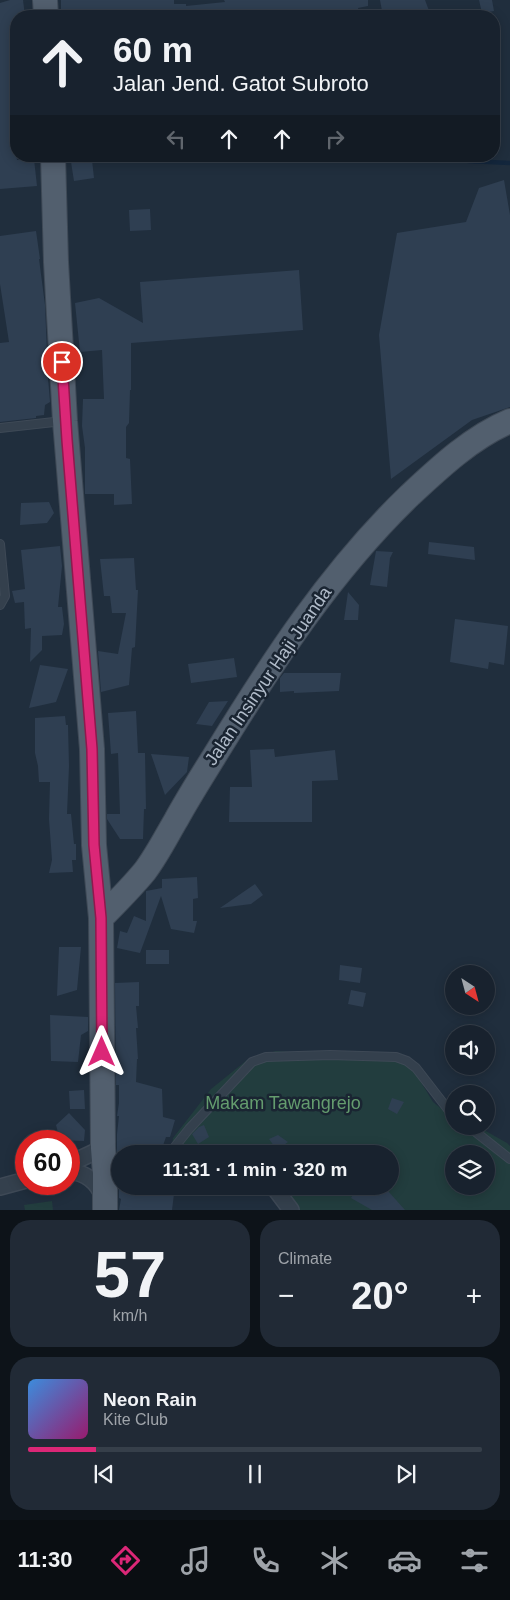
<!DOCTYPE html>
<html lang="en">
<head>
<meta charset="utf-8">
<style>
  :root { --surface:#18222e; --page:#212a36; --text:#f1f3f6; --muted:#9fa4aa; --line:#363f4a; --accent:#db2777 }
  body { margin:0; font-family:Helvetica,sans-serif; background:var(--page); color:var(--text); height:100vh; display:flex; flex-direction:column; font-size:19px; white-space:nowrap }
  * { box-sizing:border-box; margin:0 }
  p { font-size:16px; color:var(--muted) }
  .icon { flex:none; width:28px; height:28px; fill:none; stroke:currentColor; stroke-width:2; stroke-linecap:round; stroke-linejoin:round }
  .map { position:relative; height:1210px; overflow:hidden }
  .panel { display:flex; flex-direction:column; gap:10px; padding:10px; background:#0d1319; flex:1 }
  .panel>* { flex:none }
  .banner { position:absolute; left:10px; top:10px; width:490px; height:152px; border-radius:20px; box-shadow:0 2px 12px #0003,0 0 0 1px var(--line); background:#18222e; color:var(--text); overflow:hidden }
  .needle { width:32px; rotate:144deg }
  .tools { position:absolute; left:445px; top:965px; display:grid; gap:10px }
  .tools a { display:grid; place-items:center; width:50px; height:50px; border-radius:50%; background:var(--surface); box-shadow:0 2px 12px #0003,0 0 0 1px var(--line); font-size:25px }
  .speed { position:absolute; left:15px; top:1130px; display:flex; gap:10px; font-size:25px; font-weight:700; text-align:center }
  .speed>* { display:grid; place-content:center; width:65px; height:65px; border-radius:50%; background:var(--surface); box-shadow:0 2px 12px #0003,0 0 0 1px var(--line); line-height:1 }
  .speed .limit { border:8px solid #d22; background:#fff; color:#111 }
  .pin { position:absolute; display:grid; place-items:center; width:42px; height:42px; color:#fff; margin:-21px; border:2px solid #fff; border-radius:50%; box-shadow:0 1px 5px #0007 }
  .me { position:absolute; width:55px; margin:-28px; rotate:0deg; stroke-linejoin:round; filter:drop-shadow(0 0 4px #0008) }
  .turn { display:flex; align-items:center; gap:18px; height:105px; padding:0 20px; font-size:22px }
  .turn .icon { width:65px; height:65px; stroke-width:2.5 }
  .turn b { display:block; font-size:35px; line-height:42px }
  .lanes { display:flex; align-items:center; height:48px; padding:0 20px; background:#0003; justify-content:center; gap:25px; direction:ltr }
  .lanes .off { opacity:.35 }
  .big { font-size:38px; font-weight:800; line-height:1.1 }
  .panel .card { flex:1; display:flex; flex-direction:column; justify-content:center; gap:8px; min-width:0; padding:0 18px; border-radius:20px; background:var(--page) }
  .panel .dial { align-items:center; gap:0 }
  .dial b { font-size:65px; line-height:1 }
  .song { display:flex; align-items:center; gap:15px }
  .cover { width:60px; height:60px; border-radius:8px; background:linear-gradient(135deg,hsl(210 70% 55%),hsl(320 70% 35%)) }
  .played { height:5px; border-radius:2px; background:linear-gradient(90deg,var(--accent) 15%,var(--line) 15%) }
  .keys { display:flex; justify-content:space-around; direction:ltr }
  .heat { display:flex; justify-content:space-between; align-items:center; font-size:28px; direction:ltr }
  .panel .tiles { flex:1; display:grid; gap:10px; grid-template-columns:1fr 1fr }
  .card:last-child { grid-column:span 2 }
  .trip { position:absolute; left:111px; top:1145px; width:288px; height:50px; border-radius:25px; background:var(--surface); box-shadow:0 2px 12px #0003,0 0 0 1px var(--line); font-weight:800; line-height:50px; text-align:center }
  .dock { display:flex; height:80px; justify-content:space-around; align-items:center; background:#0a0e12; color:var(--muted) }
  .dock .icon { width:35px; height:35px }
  .dock .active { color:var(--accent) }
  .dock b { font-size:22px; color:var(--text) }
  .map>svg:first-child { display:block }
</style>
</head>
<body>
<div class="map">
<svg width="510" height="1210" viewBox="0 0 510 1210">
  <rect width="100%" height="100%" fill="#202e3d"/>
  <path fill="#223d3e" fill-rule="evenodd" d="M276,1051l124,9 16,14 17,28 16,13 5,2v9h23l30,17 3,3v64h-220l-17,-24h117v-32h-219l2,-16 38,-49 36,-29zM454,1154h32v32h-32z
    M52,1201l1,9h-28l-1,-5z"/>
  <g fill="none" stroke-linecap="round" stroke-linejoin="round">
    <path stroke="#13263c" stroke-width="4.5" d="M461,156l7,5 42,2"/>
  </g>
  <path fill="#2f3f52" d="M10,0h13l2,16h-9v69l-4,1 3,38h-2l4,36 17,-1 3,27 -37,3v-186z
    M61,0h113v4h12v2l39,-4 -1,-2h144v6l-10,2 1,8h-22v-4l-28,4h-248z
    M380,0h45l6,16h-48z
    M479,0h13l2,11 -12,2z
    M92,160l2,18 -20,3 -3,-19z
    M504,180l6,35v192l-38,13 -81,59 -12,-144 18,-102 69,-11 13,-34z
    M150,209l1,21 -21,1 -1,-21z
    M36,231l4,28h-1l6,46 2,47 -1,1 4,49 -5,3 -1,10 -8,1v2l-36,4v-79l9,-1 -9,-58v-48z
    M299,270l4,60 -172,13v47h-1l-1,33 -3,4v31l4,1 2,45 -18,1v-11h-29v-46l-3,-22 1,-27h21l-2,-49 -22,2 -5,-49 24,-5 44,25 -3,-41z
    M49,502l5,11 -7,10 -27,2 1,-22z
    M429,542l45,5 1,13 -47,-6z
    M60,546l2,20 -4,41h4l2,17 -2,11 -20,1v14l-12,12 1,-34 -6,1 -1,-27 -9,1 -3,-12 13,-2 -4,-39z
    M376,551l17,1 -3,6 -3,29 -17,-2z
    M134,558l2,32h2l-3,57 -3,1 -3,37 -28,7 -3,-41 20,3 8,-41h-14l-2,-17h-6l-4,-37z
    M348,592l11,13 -1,15h-14z
    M455,619l53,7 -4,39 -15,-3 -1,7 -38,-7z
    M234,658l3,19 -46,6 -3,-19z
    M40,665l28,4 -12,33 -27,6z
    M284,673h57l-2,18 -45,2v-2l-14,1v-14z
    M228,701l-16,25 -16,-2 13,-22z
    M136,711l2,42h7l1,56h-2l-1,30h-23l-13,-20v-5h13l-2,-61 -7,1 -3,-41z
    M65,716l1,9h2l1,41 -2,48h4l3,30h2v16h-4l1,12 -24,1 3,-13 -3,-41 1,-37h-11l-1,-16 -3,-13v-35z
    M274,749l1,8 60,-7 3,30 -26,1v41h-83l1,-35h22l-2,-37z
    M151,754l38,3 -2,15 -22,23z
    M197,877l1,21 -5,1v22h4l-3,12 -23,-4 -10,-33 -21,57 -23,-5 3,-17 7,2 7,-17 12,5v-30l16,-3v-9z
    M255,884l8,11 -12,9 -31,4z
    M59,947h22l-4,43 -20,6z
    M146,950h23v14h-23z
    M340,965l22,3 -2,15 -21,-3z
    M139,982v24h-3l2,22h-2l2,31h-1l-1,23 26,7 1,28 12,3 -5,17h-4l-6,17h-43v-20l2,-18h-2l2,-13v-18h-3l-1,-102z
    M351,990l15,3 -3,14 -15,-3z
    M50,1015l38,2v14l-7,4 -3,27 -27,-1z
    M84,1090l1,19h-15l-1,-18z
    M392,1098l12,4 -7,12 -9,-5z
    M69,1113l16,17 -1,11 -24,-1 -4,-15z
    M204,1125l5,12 -11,7 -6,-10 7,-7z
    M278,1135l10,7 -11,8 -8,-11z
    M119,1186h56l-3,24h-53l2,-11 -2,-1z
    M358,1186h33l-3,5 17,19h-33l-21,-12z"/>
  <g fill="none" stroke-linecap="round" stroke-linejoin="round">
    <g stroke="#3e4956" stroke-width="10">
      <path id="lane" d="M0,428l63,-7
        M0,544l5,52 -5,9
        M468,1126l42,33
        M169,1154l20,-25 63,-67 14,-5 64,-2 66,2 11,4 9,7 34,44 4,3"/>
    </g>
    <g stroke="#3e4956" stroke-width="18">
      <path id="street" d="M69,1164l34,-16
        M69,1171c17,2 28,10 34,26
        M273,1186l18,24
        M0,1187l26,-7"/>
    </g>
    <g stroke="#3e4956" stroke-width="26">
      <path id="primary" d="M45,0l1,16
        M53,156l3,106 9,159 27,328 2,96 7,73 2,230 2,25v37
        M101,918c15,-15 30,-30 44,-47 12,-16 21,-34 31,-51 12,-22 26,-44 39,-65 57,-93 116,-184 195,-260 30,-28 62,-58 100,-74"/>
    </g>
    <use href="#lane" stroke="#34404d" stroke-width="8"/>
    <use href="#street" stroke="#34404d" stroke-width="15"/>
    <use href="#primary" stroke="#525f6e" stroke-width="24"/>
  </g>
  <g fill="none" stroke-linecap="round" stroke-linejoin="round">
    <g stroke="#8e194d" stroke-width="12">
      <path id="route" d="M62,362l5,78 25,309 2,96 7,73 1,134"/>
    </g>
    <use href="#route" stroke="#db2777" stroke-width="9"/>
  </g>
  <g text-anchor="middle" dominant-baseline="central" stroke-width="5" stroke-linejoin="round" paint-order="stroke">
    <g font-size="18" fill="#b0bbc9" stroke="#1a2532">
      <text transform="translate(268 676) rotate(-56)">Jalan Insinyur Haji Juanda</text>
    </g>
    <g font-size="18" fill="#649c6e" stroke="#1a2532">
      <text x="283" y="1103">Makam Tawangrejo</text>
    </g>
  </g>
</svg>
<div class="tools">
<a><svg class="needle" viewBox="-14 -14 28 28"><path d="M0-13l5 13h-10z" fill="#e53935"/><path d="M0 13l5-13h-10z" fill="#9fa4aa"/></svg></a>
<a><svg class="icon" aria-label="sound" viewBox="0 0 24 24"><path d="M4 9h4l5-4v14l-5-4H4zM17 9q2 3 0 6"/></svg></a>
<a><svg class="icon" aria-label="search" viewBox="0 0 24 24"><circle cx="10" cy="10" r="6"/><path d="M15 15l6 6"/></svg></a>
<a><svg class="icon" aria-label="layers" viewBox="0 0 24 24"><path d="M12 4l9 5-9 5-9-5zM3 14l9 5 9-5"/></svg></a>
</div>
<div class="speed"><div class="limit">60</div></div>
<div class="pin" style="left:62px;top:362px;background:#d93025"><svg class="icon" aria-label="arrive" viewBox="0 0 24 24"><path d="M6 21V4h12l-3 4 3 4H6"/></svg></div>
<svg class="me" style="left:102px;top:1052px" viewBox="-20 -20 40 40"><path d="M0-17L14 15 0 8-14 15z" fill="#db2777" stroke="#fff" stroke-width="4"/></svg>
<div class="trip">11:31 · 1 min · 320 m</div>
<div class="banner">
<div class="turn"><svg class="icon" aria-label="ahead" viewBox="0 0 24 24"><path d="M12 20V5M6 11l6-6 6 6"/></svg><div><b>60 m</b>Jalan Jend. Gatot Subroto</div></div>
<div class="lanes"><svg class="icon off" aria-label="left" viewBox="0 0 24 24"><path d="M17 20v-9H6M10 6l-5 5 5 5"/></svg><svg class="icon" aria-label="ahead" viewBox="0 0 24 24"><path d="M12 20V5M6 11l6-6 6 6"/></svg><svg class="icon" aria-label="ahead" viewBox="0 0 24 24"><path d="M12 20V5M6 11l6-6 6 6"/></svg><svg class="icon off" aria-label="right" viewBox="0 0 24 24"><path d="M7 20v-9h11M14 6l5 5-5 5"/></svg></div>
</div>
</div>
<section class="panel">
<div class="tiles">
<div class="card dial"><b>57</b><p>km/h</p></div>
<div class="card"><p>Climate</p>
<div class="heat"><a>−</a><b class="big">20°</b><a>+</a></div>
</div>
<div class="card">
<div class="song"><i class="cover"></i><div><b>Neon Rain</b><p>Kite Club</p></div></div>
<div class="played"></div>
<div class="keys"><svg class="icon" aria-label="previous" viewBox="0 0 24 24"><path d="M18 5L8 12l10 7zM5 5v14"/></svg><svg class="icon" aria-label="pause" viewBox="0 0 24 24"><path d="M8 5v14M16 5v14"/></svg><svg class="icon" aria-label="next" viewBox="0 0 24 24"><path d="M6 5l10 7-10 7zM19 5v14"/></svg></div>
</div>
</div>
</section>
<nav class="dock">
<b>11:30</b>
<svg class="icon active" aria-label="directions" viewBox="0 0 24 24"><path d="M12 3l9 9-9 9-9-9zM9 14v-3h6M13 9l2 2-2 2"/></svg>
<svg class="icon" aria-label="music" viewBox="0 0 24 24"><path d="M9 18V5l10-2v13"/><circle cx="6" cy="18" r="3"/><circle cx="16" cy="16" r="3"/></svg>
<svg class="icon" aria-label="phone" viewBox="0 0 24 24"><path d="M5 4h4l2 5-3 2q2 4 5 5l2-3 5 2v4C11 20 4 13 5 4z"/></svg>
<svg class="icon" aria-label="climate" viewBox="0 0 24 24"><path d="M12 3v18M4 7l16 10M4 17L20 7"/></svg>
<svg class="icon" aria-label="car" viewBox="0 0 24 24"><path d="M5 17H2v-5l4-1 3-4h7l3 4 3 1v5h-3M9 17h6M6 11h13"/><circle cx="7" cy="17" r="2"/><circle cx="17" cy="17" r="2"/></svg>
<svg class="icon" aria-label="filters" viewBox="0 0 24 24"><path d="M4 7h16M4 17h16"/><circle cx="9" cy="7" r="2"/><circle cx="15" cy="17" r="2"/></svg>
</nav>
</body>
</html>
